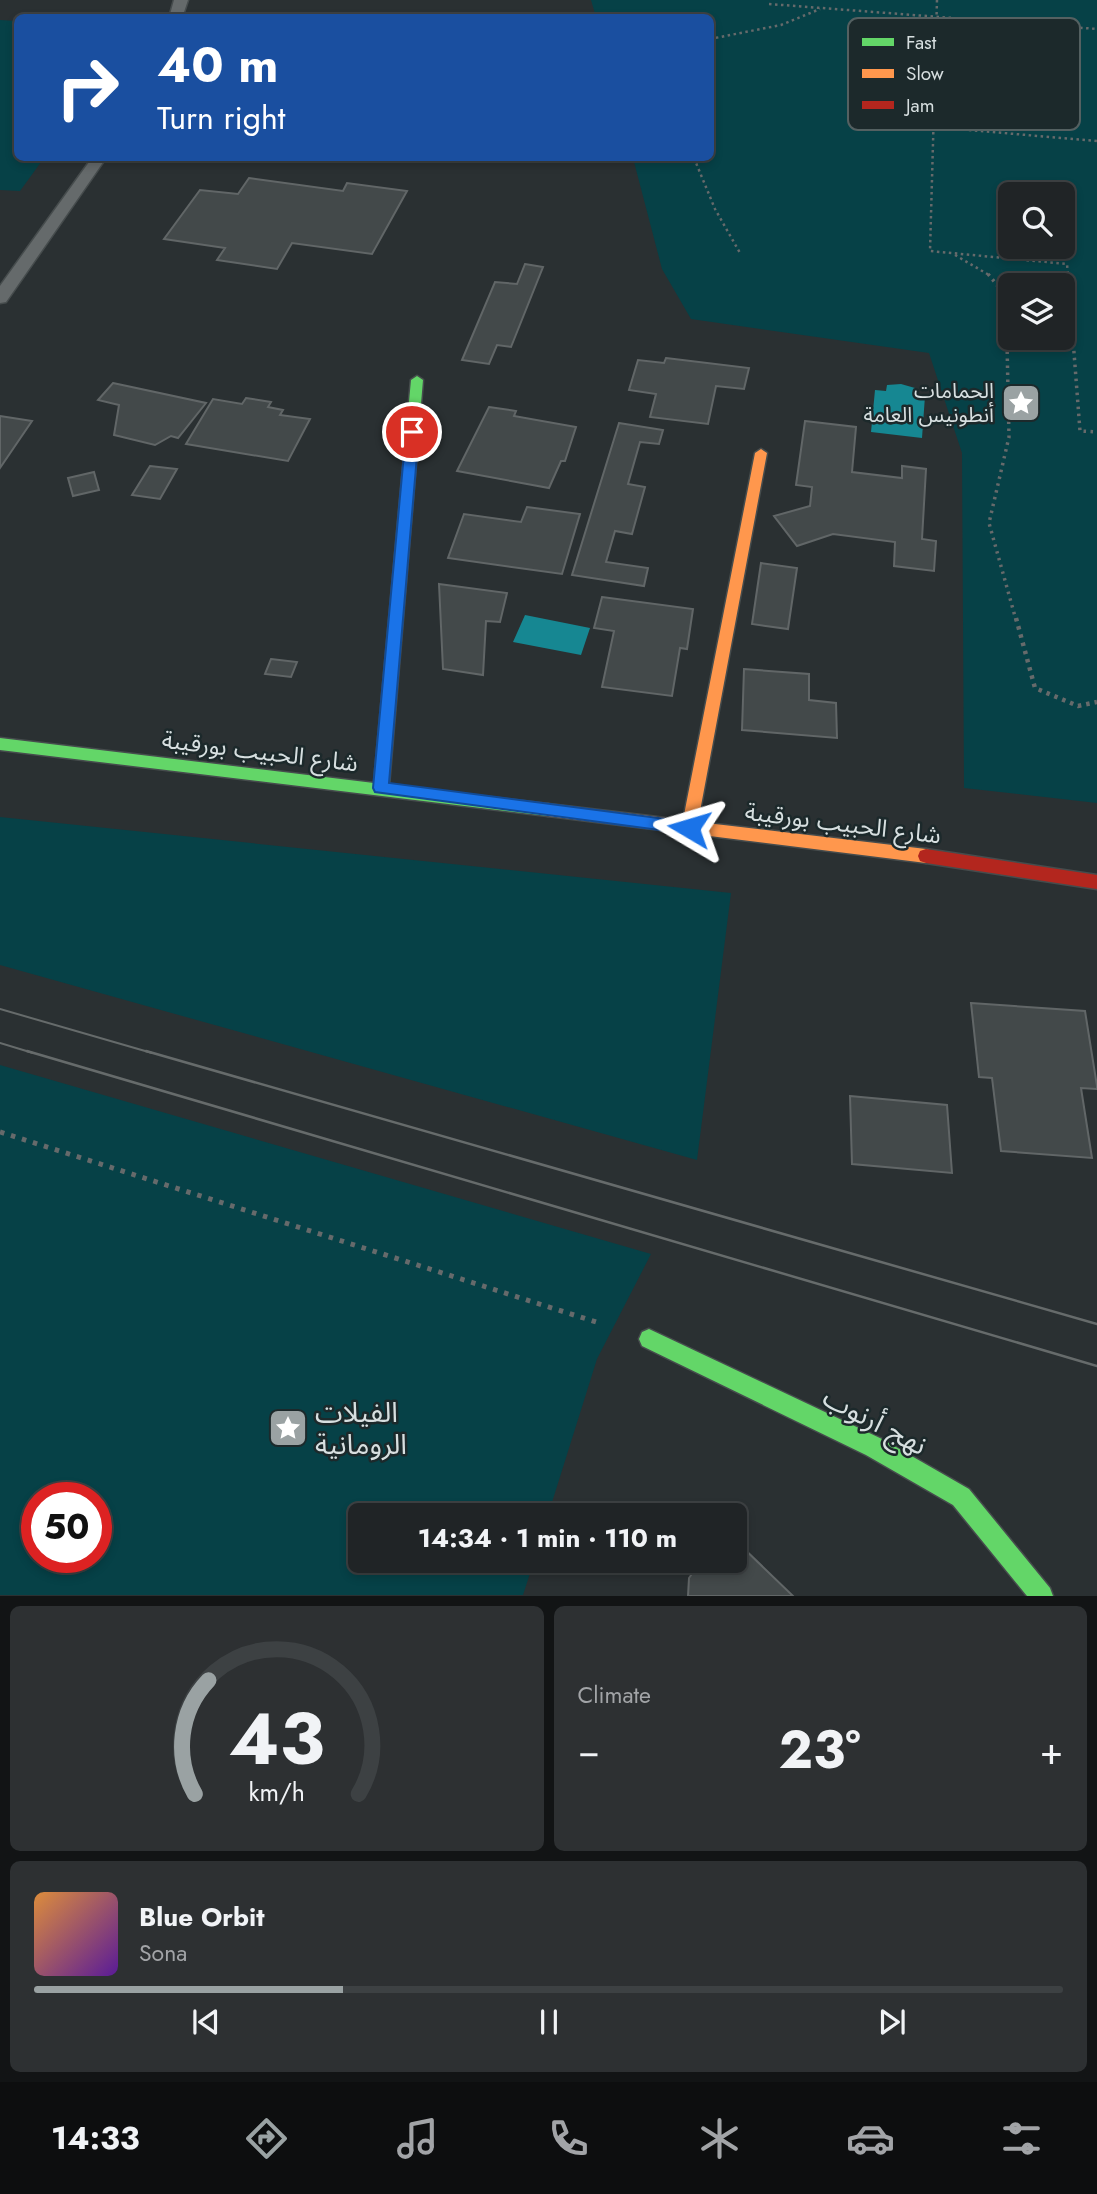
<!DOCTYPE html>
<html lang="en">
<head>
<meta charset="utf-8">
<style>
  :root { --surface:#202426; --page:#2d3032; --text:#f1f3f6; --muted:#a2a4a7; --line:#3d4143; --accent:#9aa2a3 }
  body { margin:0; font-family:Jost,"Noto Sans Arabic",sans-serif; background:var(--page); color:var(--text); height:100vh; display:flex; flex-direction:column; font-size:26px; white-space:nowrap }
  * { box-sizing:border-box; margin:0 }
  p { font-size:23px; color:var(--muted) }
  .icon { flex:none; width:38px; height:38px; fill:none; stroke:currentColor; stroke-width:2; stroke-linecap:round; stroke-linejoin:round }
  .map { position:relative; height:1596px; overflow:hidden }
  .sheet { display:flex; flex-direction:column; gap:10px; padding:10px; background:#121415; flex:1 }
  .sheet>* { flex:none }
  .guide { position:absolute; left:14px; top:14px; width:700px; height:147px; border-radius:10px; box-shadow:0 4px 10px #0003,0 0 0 2px var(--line); background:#1a4fa0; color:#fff; overflow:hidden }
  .buttons { position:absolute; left:998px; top:182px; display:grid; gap:14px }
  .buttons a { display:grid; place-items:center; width:77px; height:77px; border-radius:10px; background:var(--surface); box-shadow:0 4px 10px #0003,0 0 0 2px var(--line); font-size:35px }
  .speed { position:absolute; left:21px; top:1482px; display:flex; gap:14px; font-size:35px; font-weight:700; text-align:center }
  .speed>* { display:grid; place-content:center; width:91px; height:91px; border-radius:50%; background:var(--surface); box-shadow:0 4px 10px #0003,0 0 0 2px var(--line); line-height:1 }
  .speed .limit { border:10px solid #d22; background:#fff; color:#111 }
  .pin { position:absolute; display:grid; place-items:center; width:60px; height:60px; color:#fff; margin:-30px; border:4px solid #fff; border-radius:50%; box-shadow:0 2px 7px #0007 }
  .me { position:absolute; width:77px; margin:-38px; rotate:277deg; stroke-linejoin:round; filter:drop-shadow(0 0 5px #0008) }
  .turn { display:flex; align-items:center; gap:24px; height:147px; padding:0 28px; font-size:32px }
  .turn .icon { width:91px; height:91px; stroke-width:2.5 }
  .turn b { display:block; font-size:49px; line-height:60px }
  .big { font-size:52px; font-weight:700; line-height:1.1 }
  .sheet .tile { flex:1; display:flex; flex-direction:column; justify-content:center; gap:10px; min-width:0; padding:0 24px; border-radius:10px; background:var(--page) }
  .sheet .dial { align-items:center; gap:0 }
  .dial svg { height:182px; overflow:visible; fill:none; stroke:var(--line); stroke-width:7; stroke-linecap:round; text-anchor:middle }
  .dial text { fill:var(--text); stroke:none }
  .song { display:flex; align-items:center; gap:21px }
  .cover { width:84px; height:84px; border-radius:10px; background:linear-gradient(135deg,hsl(30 70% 55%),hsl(270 70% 35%)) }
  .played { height:7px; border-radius:4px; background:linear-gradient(90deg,var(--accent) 30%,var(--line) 30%) }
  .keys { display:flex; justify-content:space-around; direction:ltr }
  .heat { display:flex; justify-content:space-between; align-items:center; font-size:38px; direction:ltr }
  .sheet .tiles { flex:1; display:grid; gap:10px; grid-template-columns:1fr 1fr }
  .tile:last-child { grid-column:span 2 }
  .trip { position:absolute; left:348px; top:1503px; width:399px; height:70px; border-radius:10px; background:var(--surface); box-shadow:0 4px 10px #0003,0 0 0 2px var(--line); font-weight:700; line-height:70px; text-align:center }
  .dock { display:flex; height:112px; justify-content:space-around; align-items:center; background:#0d0e0f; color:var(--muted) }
  .dock .icon { width:49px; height:49px }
  .dock .on { color:var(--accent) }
  .dock b { font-size:32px; color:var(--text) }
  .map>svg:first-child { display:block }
</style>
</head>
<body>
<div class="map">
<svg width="1097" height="1596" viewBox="0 0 1097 1596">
  <rect width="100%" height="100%" fill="#2a3032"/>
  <path fill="#064147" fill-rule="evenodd" d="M591,0h506v803l-133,-15 -2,-335 -33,-100 -238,-34 -29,-50 -29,-111h77v-140l-114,-1zM1062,194v53h-52v-53zM1010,285h52v53h-52z
    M0,20l17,1 1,137h26l-24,33 -20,-1z
    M0,817l731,76 -34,267 -697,-195z
    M0,1065l651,189 -54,105 -49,156 -188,1v45h174l-11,34h-523zM96,1498v60h-59v-60z"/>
  <path fill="#168792" d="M901,384l14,4v6l10,2 -3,42 -51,-6 4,-42 11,1 1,-6z
    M525,615l65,13 -9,27 -68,-13z"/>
  <path fill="#43494a" stroke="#616667" stroke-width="2" d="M249,178l94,13 4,-8 60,8 -35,63 -80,-11 -15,26 -60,-9 8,-12 -61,-9 36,-49 38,4z
    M525,264l18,3 -32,80 -14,-2 -8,19 -27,-4 33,-78 22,2z
    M666,358l83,10 -5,21 -28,-3 -8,38 -58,-7 6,-23 -27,-4 9,-30 26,3z
    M113,383l93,20 -28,35 -7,-2 -16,9 -41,-10 5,-30 -21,-5z
    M246,398l25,4 -3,5 15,3 -3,5 30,4 -22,42 -102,-17 27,-45 29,5z
    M489,407l27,4 -2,5 62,11 -11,34h-4l-12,27 -92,-17z
    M0,416l32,5 -32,47z
    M805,421l51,6 -4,45 50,6v-12l24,3 -4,70 14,2 -2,30 -40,-5 1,-24 -62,-8 -36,12 -23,-30 36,-10 2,-19 -16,-2z
    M619,423l44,7 -4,14 -19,-2 -12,42 17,3 -13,47 -17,-3 -9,31 42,6 -4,18 -72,-11z
    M150,466l27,3 -17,30 -28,-4z
    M94,472l5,18 -26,6 -5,-18z
    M527,507l53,7 -18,60 -114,-16 16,-44 57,8z
    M761,563l36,5 -9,61 -36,-5z
    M439,584l68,9 -7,29 -14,-1 -3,54 -40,-6z
    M602,597l91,12 -6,40 -7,-1 -8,48 -70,-9 12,-56 -20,-3z
    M271,659l26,3 -6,15 -26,-3z
    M744,669l65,5v26l27,3 1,35 -95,-8z
    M971,1003l114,8 12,75v3l-16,-1 11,70 -91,-7 -9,-73 -13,-1z
    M850,1096l97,9 5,68 -100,-9z
    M735,1540l58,56h-105l1,-18 12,-17h34z"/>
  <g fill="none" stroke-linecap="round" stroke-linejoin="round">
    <g stroke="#464c4d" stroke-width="3">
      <path id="lane" d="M174,0h14l-6,18h-13z
        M92,158h14l-100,144 -6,1v-17z"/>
    </g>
    <g stroke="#464c4d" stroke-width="3">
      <path id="fast" d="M417,376l6,4 -34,405 159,19 6,2 2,4 -2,4 -6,2 -548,-66v-12l374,45 37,-403z
        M649,1329l233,110 87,50 81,99 3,8h-26l-74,-91 -87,-50 -224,-109 -3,-7 3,-7z"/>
    </g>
    <g stroke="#464c4d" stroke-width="3">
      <path id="slow" d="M761,449l6,4 -69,369 228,27 6,2 2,5 -2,5 -6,2 -378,-47 -6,-2 -2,-4 2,-4 6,-2 135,16 72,-367z"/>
    </g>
    <g stroke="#464c4d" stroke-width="3">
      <path id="jam" d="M926,849l171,26v14l-171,-26 -6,-2 -2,-5 2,-5z"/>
    </g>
    <path stroke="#666a6b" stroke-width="2.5" stroke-dasharray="2.5 3.5" stroke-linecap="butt" d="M937,0l-7,251 137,13 1,11
      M769,4l328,25
      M710,39l71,-14 39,-16
      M933,127l164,14
      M694,158l21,51 25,44
      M955,255l34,20"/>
    <path stroke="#666a6b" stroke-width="3.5" stroke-dasharray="2.5 4.5" stroke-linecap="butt" d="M988,274l18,22 3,141 -20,86 27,97
      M1068,274l12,157 17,1"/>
    <path stroke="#666a6b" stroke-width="4.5" stroke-dasharray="3.5 5" stroke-linecap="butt" d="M1016,618l19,70 43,18 19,-4"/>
    <path stroke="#666a6b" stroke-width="5" stroke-dasharray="4.5 7" stroke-linecap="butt" d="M0,1132l596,190"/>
    <use href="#lane" fill="#656a6b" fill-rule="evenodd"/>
    <use href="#fast" fill="#63d668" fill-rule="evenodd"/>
    <use href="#slow" fill="#ff974d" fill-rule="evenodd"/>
    <use href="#jam" fill="#b3261e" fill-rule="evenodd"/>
    <path stroke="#666b6b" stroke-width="2" d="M0,1009l152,44
      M0,1043l33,10"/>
    <path stroke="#666b6b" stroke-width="2.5" d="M27,1051l1070,315
      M146,1051l951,273"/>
  </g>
  <path fill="#1a73e8" stroke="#114b97" stroke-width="2" d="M412,428l7,4 -30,351 300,39 8,6 -2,5 -6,1 -314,-42 -2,-4 33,-356z"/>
  <defs>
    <g id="sight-square" transform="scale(2.0125)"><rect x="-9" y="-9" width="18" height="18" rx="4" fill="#9aa2a3" stroke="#1c292b"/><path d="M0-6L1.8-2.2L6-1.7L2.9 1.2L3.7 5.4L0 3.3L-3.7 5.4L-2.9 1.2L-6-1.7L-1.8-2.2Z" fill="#fff"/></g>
  </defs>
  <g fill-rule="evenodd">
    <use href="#sight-square" x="1021" y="403"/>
    <use href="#sight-square" x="288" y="1428"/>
  </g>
  <g text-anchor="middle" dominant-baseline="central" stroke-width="5" stroke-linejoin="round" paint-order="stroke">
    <g font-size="21" fill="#d7dfe0" stroke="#1c292b" text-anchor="end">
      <text x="994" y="391">الحمامات<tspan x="994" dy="24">أنطونيس العامة</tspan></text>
    </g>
    <g font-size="24" fill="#d7dfe0" stroke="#1c292b">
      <text transform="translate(260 751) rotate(7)">شارع الحبيب بورقيبة</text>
      <text transform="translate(843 823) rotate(7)">شارع الحبيب بورقيبة</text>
    </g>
    <g font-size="28" fill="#d7dfe0" stroke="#1c292b" text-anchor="start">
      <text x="315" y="1412">الفيلات<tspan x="315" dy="32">الرومانية</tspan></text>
    </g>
    <g font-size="28" fill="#d7dfe0" stroke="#1c292b">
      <text transform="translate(875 1421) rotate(28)">نهج أرنوب</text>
    </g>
  </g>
  <rect x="848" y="18" width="232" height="112" rx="10" fill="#1c292b" stroke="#546061" stroke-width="2"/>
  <rect x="862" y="38" width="32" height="8" fill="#63d668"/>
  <rect x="862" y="69" width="32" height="9" fill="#ff974d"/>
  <rect x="862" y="101" width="32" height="8" fill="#b3261e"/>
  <g font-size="19" fill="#d7dfe0">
    <text x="906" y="49">Fast</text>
    <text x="906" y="80">Slow</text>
    <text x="906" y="112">Jam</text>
  </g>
</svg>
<div class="buttons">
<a><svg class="icon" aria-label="search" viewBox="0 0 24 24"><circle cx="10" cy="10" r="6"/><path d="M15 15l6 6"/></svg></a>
<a><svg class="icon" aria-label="layers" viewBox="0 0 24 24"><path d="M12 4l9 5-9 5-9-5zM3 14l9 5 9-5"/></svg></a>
</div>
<div class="speed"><div class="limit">50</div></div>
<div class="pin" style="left:412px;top:432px;background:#d93025"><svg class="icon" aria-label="arrive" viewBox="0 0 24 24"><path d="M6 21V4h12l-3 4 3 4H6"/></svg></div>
<svg class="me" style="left:689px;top:828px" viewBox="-20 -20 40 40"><path d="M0-17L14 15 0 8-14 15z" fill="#1a73e8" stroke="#fff" stroke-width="4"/></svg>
<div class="trip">14:34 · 1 min · 110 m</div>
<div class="guide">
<div class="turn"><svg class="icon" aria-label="right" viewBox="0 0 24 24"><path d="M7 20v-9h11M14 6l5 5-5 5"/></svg><div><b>40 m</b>Turn right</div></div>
</div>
</div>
<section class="sheet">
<div class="tiles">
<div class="tile dial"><svg viewBox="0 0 100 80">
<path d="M14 69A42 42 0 1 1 86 69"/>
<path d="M14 69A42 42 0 0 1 20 19" stroke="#9aa2a3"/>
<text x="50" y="56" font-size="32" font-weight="700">43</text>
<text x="50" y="72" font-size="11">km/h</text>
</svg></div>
<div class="tile"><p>Climate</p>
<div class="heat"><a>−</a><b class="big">23°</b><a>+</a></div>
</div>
<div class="tile">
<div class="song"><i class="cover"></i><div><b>Blue Orbit</b><p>Sona</p></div></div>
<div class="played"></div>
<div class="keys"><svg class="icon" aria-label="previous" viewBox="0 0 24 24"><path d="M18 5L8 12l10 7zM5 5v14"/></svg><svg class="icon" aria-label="pause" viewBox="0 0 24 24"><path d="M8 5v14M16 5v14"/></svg><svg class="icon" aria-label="next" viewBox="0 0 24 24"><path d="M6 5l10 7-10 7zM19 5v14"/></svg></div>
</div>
</div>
</section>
<nav class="dock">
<b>14:33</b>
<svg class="icon on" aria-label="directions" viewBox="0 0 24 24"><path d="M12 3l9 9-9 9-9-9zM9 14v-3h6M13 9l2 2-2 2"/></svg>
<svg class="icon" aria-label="music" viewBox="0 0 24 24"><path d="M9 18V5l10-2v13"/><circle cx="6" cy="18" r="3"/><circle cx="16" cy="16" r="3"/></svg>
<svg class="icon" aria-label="phone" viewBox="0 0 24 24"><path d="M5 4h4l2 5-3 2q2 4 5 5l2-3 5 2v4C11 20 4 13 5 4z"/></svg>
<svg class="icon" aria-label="climate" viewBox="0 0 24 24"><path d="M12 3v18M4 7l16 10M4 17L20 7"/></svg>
<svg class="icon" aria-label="car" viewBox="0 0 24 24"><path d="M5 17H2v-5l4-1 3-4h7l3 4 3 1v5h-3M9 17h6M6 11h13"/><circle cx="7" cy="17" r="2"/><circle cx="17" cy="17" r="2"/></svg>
<svg class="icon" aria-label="filters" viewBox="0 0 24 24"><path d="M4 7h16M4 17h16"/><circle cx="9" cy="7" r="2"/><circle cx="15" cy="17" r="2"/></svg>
</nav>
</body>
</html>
